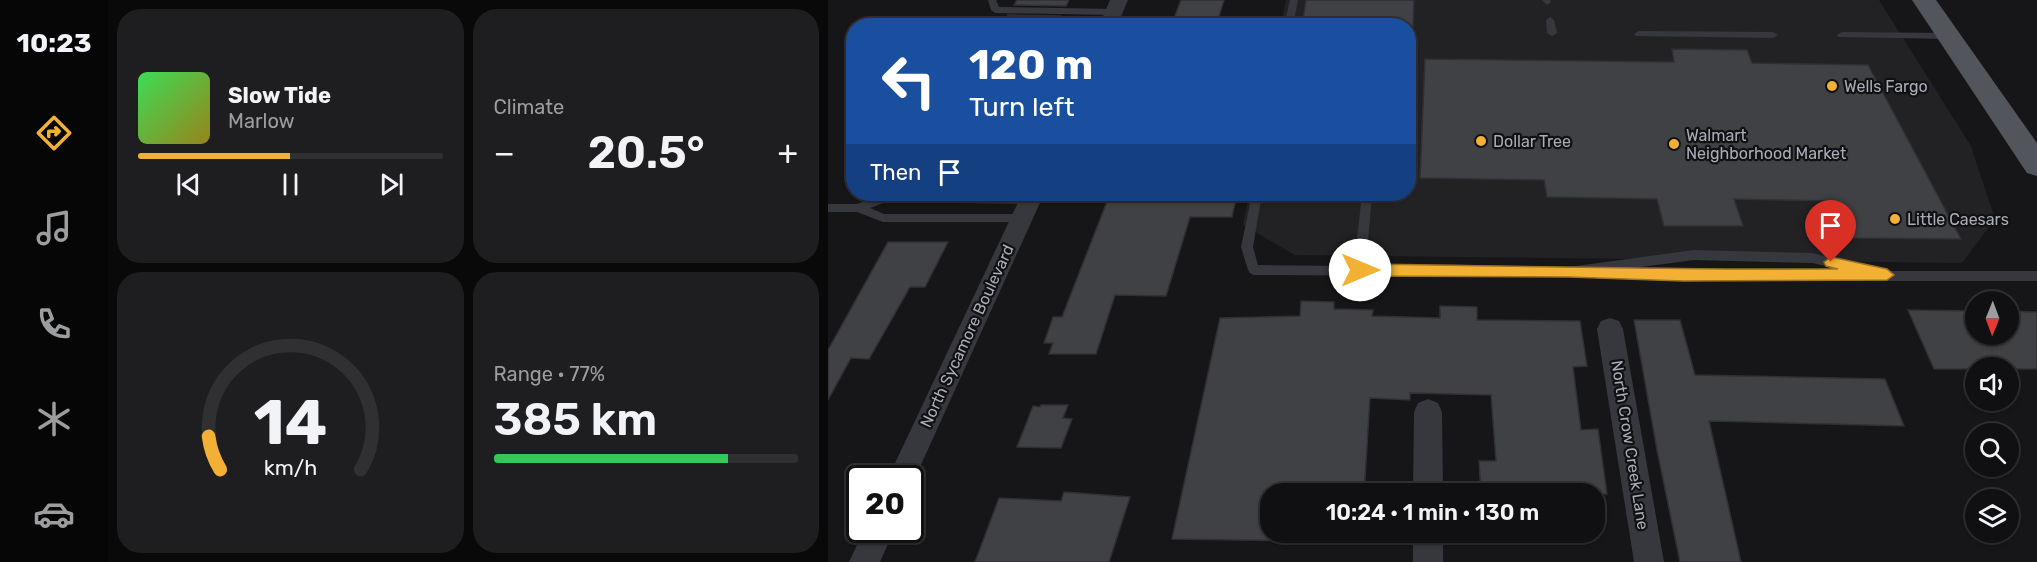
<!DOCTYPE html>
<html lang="en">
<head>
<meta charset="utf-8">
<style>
  :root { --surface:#101012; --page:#1e1e20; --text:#f1f3f6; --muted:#9c9d9f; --line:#303032; --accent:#f2b134 }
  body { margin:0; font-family:Rubik,sans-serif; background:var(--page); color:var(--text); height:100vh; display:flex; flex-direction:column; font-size:22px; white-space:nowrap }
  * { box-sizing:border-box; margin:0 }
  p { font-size:20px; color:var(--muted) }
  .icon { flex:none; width:33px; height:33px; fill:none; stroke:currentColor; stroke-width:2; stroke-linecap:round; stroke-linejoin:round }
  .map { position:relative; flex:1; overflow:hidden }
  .side { display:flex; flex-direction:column; gap:9px; padding:9px; background:#09090a; width:720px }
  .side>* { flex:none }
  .guide { position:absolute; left:18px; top:18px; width:570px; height:183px; border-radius:24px; box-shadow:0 2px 4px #0004,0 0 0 2px var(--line); background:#1a4fa0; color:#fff; overflow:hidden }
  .needle { width:39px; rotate:181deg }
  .buttons { position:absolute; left:1137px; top:291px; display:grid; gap:12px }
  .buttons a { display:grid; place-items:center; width:54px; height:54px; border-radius:50%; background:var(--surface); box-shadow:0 2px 4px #0004,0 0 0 2px var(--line); font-size:30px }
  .speed { position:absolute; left:18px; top:465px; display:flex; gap:12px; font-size:30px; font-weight:700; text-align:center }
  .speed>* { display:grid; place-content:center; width:78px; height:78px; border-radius:50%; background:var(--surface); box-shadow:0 2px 4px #0004,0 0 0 2px var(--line); line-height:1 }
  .speed .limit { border:3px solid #111; border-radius:9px; background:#fff; color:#111 }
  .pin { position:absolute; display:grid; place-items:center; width:51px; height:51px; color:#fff; margin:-62px -26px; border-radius:50% 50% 50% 0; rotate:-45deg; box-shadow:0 0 6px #0007 }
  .pin .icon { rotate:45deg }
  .me { position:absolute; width:66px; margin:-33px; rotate:90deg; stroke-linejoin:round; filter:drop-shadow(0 0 4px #0008) }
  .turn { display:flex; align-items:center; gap:21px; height:126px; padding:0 24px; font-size:27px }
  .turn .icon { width:78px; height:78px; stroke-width:2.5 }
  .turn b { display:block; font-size:42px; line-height:51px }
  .then { display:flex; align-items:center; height:57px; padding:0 24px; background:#0003; gap:12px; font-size:22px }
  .big { font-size:45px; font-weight:600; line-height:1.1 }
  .side .widget { flex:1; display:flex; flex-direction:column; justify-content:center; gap:9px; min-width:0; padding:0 21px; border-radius:24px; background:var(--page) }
  .side .dial { align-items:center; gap:0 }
  .dial svg { height:156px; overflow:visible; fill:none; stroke:var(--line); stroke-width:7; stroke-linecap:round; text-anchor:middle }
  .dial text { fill:var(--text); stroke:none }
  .song { display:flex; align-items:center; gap:18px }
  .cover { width:72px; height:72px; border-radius:9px; background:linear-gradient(135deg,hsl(130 70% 55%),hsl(50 70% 35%)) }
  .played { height:6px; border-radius:3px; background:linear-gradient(90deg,var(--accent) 50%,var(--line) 50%) }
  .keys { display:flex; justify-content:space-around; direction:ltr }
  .heat { display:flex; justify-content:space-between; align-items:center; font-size:33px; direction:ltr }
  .charge { height:9px; border-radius:4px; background:linear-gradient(90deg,#34c759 77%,var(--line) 0) }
  .side .tiles { flex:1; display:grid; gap:9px; grid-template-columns:repeat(2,1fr) }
  .trip { position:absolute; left:432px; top:483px; width:345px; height:60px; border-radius:24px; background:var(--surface); box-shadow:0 2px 4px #0004,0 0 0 2px var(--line); font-weight:600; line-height:60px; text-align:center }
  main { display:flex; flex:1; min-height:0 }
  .tab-bar { display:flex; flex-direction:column; width:108px; justify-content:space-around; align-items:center; background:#060607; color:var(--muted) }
  .tab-bar .icon { width:42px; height:42px }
  .tab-bar .on { color:var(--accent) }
  .tab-bar b { font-size:27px; color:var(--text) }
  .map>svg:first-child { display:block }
</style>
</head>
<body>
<main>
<nav class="tab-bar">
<b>10:23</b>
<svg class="icon on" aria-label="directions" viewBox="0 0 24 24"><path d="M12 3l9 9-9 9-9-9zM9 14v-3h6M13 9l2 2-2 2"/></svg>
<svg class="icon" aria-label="music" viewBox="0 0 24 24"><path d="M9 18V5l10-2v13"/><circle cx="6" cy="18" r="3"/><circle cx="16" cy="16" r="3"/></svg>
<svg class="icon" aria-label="phone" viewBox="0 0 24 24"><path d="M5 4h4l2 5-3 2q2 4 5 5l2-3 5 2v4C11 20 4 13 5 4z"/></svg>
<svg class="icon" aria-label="climate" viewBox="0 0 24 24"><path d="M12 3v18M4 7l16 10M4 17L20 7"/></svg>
<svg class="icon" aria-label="car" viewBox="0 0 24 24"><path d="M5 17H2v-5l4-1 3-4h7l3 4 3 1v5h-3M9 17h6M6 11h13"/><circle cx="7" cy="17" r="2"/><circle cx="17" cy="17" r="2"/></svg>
</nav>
<section class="side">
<div class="tiles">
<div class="widget">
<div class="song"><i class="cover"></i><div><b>Slow Tide</b><p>Marlow</p></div></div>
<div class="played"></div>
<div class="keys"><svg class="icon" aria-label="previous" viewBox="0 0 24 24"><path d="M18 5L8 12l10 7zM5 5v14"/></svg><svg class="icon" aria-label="pause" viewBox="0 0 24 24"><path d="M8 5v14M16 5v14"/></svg><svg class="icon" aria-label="next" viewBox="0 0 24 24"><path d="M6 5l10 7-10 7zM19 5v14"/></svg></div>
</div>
<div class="widget"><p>Climate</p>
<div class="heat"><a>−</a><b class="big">20.5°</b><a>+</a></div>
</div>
<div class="widget dial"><svg viewBox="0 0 100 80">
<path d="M14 69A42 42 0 1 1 86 69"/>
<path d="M14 69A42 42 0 0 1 8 52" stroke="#f2b134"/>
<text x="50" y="56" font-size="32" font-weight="700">14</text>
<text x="50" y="72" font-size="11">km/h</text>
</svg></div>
<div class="widget"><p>Range · 77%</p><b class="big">385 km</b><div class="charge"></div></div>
</div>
</section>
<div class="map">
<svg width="1209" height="562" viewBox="0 0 1209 562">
  <rect width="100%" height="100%" fill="#161618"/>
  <path fill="#222225" d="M458,0h593l92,146 24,73 -33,44 -667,-8 -52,-30 6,-31h159v-168l-127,-1z"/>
  <path fill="#404145" stroke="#303034" stroke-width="1.5" d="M189,0h52l-3,6 -52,-1z
    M353,0h43l-8,26h-45z
    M478,0h108l-1,26h-111z
    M180,15l52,1 -4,10h-54z
    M844,49l75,1 5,13 116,2 93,174 -115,-1 -15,-37 -97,-2 9,27h-79l-7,-27 -110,-2 -3,-17 -124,-2 5,-119 249,3z
    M282,194h127l-5,23h-42l-24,79 -51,-1 -19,59h-47l4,-11h-9l9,-26h9z
    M60,242h60l-23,45h-15l-41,72 -18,-1 -23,42v-50z
    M473,301l33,1v7l39,1 -1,6 68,2v-12l37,1v13l103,1 7,45 -14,1 8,63 17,-1 9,65h-126l-2,-33h17l-5,-66 -81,-2v7l-40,-2 -6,96h-94v38h92l-1,10 -189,-3 48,-221 80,-2z
    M1080,310l68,1v23h32v-23l29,1v57h-103z
    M806,320h46l15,55 190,4 19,47 -195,-5 32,141h-61l-23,-112z
    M213,405h27l-5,13 9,1 -11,29 -44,-1 16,-41 7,1z
    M236,492l66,5 -21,65h-134l24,-64 62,3z"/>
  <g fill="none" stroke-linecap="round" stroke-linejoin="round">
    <path fill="#37383d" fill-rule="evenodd" d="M160,0h8l3,7 115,2 4,3 -4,3 -119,-2 -4,-3z
      M462,0h8l-5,26h-9z
      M714,0h8l1,2 -4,3z
      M722,17l4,3 3,13 -5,3 -5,-3 -1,-13z
      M811,31l134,1 5,3 -5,3 -137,-2 -2,-2z
      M1014,32l107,1 5,3 -5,3 -110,-2 -2,-2z
      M57,194l145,2 6,4 -6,4 -144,-2 -16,6 14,6h137l6,4 -6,4h-138l-26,-10h-29v-8h29z
      M424,194h10l-9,53 5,18 96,1 8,-72h10l-6,72 203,1 125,-17 118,3 78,18h147v10h-354l-114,-4 -315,-2 -4,-2 -2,-3 -7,-23zM866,260l118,3 36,8 -222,-2z"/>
    <path fill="#37383d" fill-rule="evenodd" d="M282,0h18l-11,26h-18z
      M194,194h22l-134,295v-11h-22z
      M782,318l9,3 4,8 41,233h-30l-37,-233 4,-8z
      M600,399l10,4 4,9 1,82h-30l1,-82 4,-9z
      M36,530h30l-14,32h-31z
      M585,532h30v30h-30z"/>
    <path fill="#53555c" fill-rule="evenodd" d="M1084,0h24l101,143v33l-10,-3z"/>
  </g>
  <path fill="#f2b134" stroke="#9d7322" stroke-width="1.5" d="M1003,257l56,12 7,6 -7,5 -204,1 -114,-4 -209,-1 -6,-6 6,-6c160,2 319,6 478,5l-12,-3 -2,-4z"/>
  <g fill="#f2b134" stroke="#111113" stroke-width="2">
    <circle cx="1004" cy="86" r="6"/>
    <circle cx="653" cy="141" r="6"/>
    <circle cx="846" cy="144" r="6"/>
    <circle cx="1067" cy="219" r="6"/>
  </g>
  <g text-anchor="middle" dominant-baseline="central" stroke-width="4.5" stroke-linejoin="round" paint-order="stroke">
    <g font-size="16" fill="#a8adb8" stroke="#111113" text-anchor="start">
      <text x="1016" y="86">Wells Fargo</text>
      <text x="858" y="135">Walmart<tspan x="858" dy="18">Neighborhood Market</tspan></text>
      <text x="665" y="141">Dollar Tree</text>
      <text x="1079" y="219">Little Caesars</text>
    </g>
    <g font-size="16" fill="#a8adb8" stroke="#111113">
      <text transform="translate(139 336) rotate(-65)">North Sycamore Boulevard</text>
      <text transform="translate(802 445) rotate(81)">North Crow Creek Lane</text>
    </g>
  </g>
</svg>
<div class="buttons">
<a><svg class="needle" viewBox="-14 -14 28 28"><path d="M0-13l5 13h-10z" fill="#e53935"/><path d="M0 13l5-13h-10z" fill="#9c9d9f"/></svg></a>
<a><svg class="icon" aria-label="sound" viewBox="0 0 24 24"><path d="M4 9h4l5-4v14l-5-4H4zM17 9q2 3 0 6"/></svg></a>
<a><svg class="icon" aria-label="search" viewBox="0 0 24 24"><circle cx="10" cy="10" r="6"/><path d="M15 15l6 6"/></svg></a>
<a><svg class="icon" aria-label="layers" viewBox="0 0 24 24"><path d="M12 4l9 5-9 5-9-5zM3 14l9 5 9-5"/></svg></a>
</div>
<div class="speed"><div class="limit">20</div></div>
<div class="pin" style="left:1003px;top:262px;background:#d93025"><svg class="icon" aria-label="arrive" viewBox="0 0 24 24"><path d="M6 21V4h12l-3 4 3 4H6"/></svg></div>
<svg class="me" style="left:532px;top:270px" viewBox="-20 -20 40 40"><circle r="19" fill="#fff"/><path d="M0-13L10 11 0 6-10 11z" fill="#f2b134"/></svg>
<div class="trip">10:24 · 1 min · 130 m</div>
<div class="guide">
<div class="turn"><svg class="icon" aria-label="left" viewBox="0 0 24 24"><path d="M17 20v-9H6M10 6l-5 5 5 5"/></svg><div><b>120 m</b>Turn left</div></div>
<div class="then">Then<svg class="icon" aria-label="arrive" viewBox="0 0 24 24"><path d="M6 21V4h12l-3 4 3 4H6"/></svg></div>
</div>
</div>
</main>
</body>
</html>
